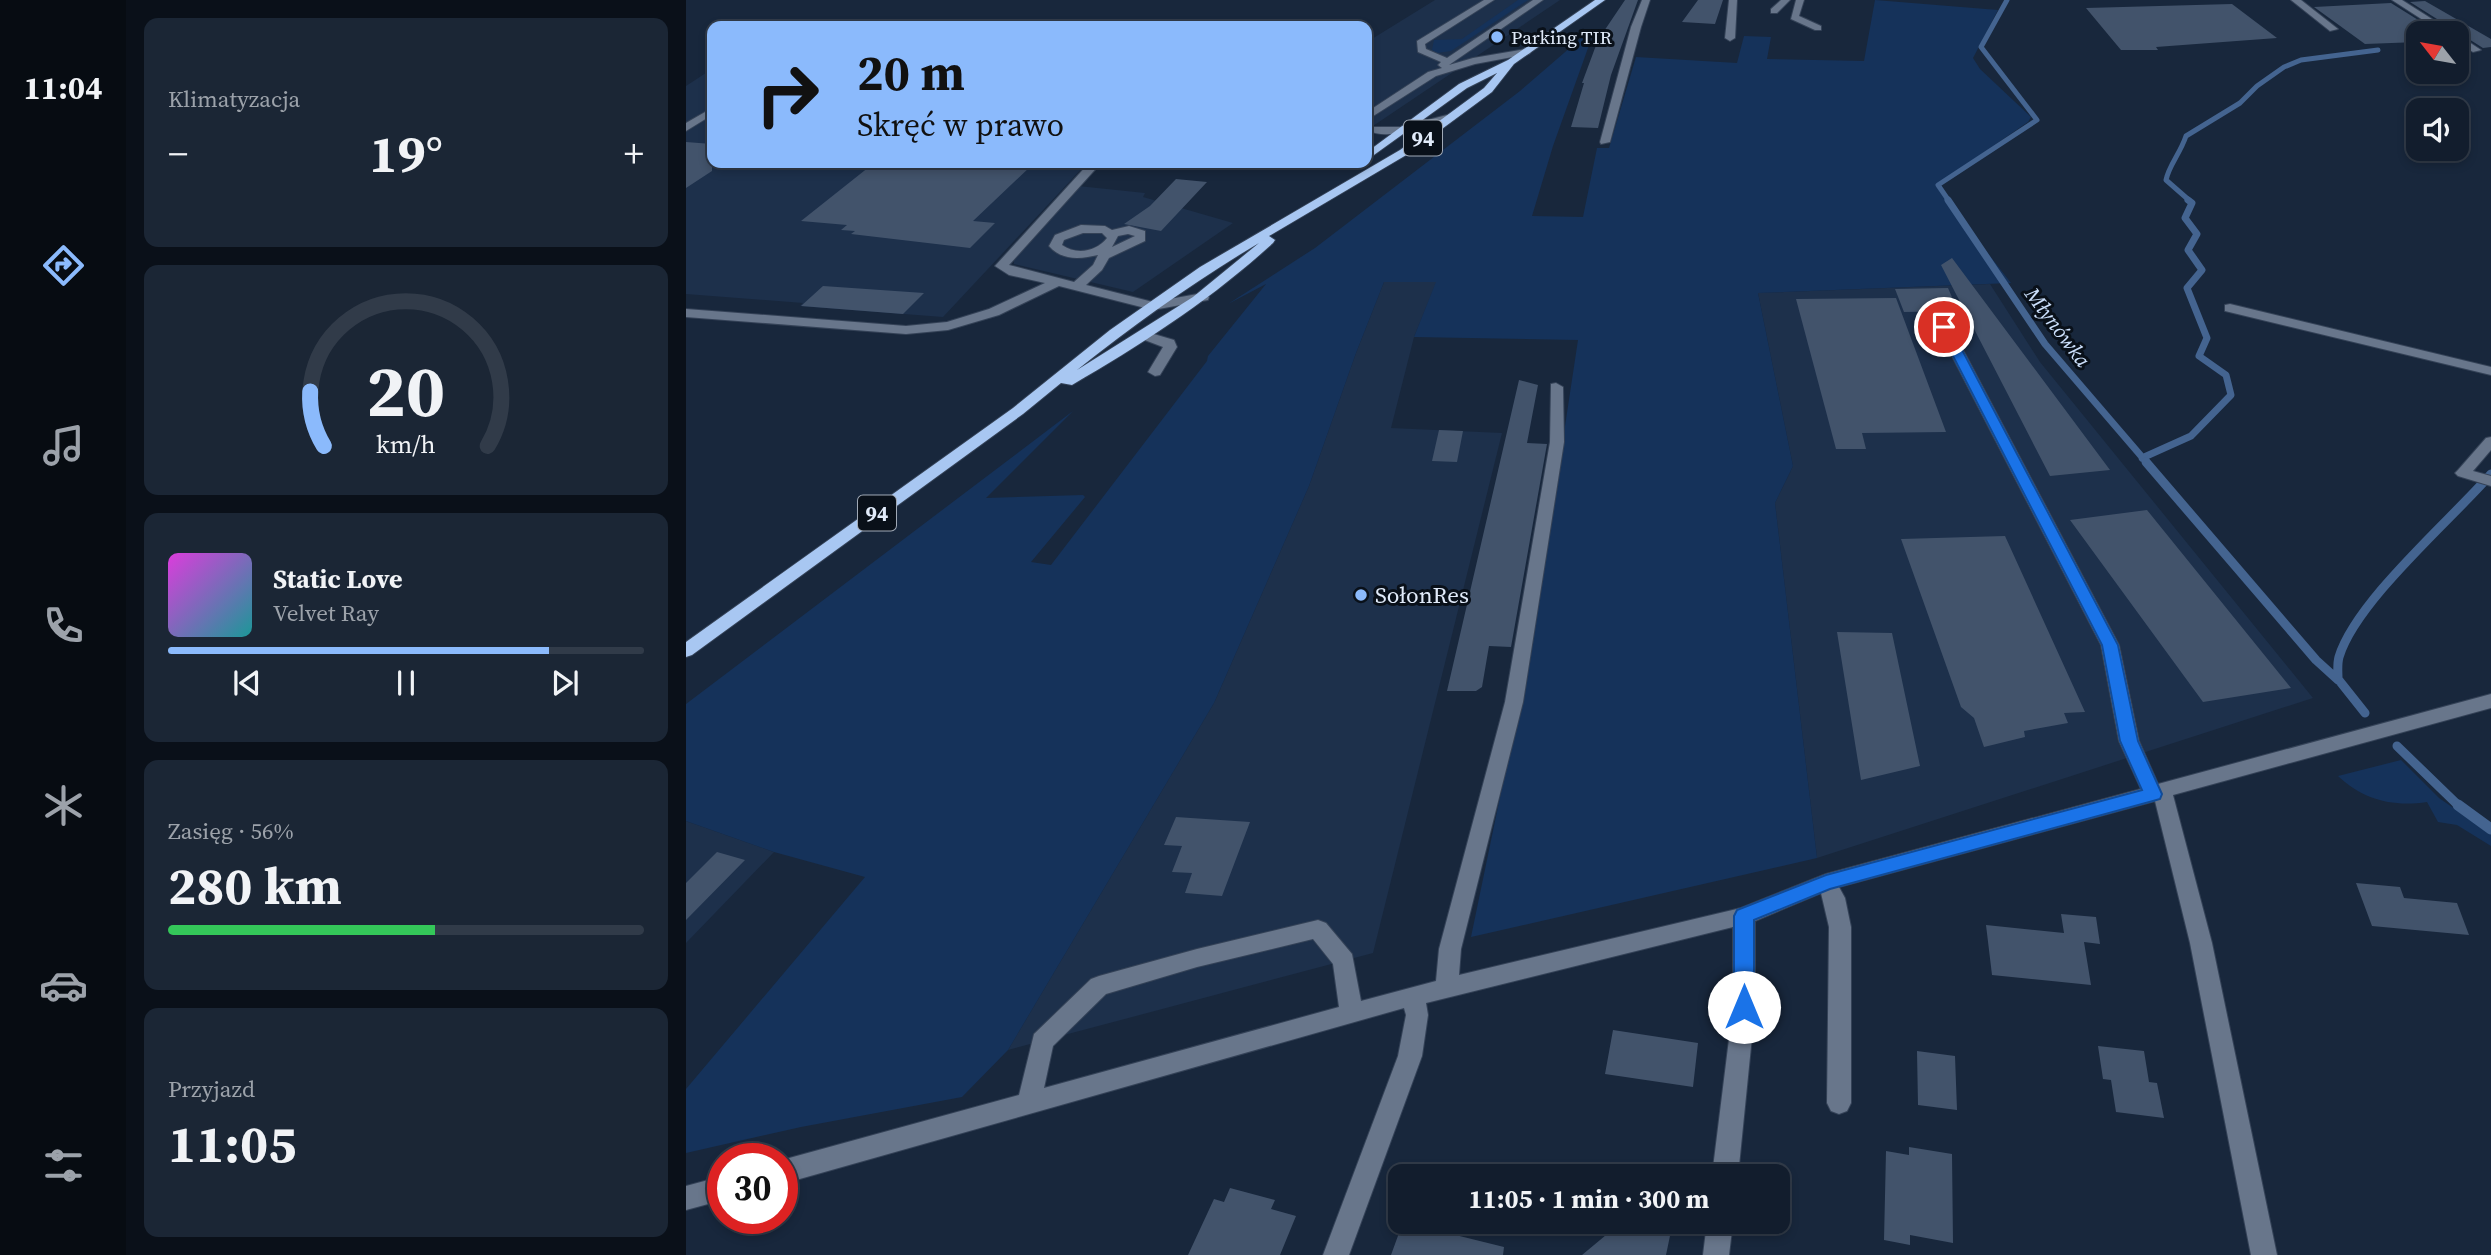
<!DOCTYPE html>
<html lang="pl">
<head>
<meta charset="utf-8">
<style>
  :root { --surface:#121d2d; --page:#1b2635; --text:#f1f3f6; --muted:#9ca2aa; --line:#313b49; --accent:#8bbafc }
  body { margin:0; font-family:"Source Serif 4",serif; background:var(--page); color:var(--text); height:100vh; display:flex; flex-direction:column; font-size:26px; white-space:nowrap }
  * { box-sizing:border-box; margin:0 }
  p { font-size:23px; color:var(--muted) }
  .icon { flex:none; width:38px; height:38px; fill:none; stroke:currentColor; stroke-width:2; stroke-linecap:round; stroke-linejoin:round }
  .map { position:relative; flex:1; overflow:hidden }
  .drawer { display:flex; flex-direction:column; gap:18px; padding:18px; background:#0a1019; width:560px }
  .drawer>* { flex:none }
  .top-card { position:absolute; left:21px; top:21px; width:665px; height:147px; border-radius:14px; box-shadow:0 4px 10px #0003,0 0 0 2px var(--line); background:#8bbafc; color:#111; overflow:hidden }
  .needle { width:46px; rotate:301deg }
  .tools { position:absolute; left:1720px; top:21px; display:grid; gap:14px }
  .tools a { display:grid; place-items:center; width:63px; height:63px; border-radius:14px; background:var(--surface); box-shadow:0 4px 10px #0003,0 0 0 2px var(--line); font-size:35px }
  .speed { position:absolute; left:21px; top:1143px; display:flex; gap:14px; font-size:35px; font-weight:700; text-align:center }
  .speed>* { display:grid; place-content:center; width:91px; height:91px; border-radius:50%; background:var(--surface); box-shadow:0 4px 10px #0003,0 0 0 2px var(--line); line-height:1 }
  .speed .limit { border:10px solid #d22; background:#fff; color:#111 }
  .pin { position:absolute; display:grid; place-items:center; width:60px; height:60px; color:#fff; margin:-30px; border:4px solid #fff; border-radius:50%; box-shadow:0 2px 7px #0007 }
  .me { position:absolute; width:77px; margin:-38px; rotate:0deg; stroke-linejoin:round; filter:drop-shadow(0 0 5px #0008) }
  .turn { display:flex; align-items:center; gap:24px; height:147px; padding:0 35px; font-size:32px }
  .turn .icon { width:91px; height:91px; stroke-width:2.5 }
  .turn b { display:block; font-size:49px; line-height:60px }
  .big { font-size:52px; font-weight:700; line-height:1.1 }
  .drawer .card { flex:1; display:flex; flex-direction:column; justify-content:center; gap:10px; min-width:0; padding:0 24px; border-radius:14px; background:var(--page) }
  .drawer .dial { align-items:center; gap:0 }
  .dial svg { height:182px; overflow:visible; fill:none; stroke:var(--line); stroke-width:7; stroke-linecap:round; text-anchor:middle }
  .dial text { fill:var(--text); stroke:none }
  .song { display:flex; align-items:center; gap:21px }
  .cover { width:84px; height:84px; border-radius:10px; background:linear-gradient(135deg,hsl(300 70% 55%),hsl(180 70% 35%)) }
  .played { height:7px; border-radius:4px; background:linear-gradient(90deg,var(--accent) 80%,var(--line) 80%) }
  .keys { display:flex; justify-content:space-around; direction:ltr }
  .heat { display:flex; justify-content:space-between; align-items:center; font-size:38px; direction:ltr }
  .charge { height:10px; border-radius:5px; background:linear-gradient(90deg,#34c759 56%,var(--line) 0) }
  .trip { position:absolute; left:702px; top:1164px; width:402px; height:70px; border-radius:14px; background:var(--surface); box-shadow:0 4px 10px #0003,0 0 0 2px var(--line); font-weight:700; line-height:70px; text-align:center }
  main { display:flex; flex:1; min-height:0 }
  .tab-bar { display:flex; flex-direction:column; width:126px; justify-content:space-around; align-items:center; background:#070c12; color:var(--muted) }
  .tab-bar .icon { width:49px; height:49px }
  .tab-bar .on { color:var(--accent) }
  .tab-bar b { font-size:32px; color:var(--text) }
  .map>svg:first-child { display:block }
</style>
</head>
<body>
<main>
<nav class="tab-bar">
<b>11:04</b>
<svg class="icon on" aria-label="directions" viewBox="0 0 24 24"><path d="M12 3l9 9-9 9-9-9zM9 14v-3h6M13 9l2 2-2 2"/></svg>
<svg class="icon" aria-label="music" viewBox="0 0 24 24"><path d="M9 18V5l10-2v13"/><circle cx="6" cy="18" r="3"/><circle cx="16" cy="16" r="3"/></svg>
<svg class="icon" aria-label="phone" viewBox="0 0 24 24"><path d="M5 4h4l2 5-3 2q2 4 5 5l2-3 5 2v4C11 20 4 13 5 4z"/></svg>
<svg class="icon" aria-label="climate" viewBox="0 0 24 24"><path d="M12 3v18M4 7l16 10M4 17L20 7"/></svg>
<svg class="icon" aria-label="car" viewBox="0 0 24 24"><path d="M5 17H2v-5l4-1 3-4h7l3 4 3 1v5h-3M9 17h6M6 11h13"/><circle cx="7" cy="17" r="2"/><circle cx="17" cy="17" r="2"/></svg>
<svg class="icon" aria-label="filters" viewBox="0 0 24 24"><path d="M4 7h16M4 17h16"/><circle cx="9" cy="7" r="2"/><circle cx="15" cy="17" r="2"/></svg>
</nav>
<section class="drawer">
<div class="card"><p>Klimatyzacja</p>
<div class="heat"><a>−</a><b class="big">19°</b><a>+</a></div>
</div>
<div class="card dial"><svg viewBox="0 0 100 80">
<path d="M14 69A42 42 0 1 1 86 69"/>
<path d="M14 69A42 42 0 0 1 8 45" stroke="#8bbafc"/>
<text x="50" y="56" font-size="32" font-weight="700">20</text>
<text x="50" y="72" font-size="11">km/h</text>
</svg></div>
<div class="card">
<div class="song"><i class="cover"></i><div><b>Static Love</b><p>Velvet Ray</p></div></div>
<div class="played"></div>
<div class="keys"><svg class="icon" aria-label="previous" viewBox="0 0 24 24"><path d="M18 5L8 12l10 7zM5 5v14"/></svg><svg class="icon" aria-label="pause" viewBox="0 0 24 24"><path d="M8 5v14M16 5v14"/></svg><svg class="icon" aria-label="next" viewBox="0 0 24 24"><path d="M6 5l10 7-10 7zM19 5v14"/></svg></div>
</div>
<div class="card"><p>Zasięg · 56%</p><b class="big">280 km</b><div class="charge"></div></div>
<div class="card"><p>Przyjazd</p><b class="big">11:05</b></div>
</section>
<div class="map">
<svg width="1805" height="1255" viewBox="0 0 1805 1255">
  <rect width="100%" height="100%" fill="#18273c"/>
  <path fill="#1d304b" d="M749,0h125l-193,130v-88z
    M26,69v94h375l-144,154 -143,-11 3,-3 -117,-9v-208z
    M392,186l67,7 -2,4 90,26 -100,69 -119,-28v-8z
    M751,281l-23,56 -23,91 111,5 -129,520 -365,97 206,-347 95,-217 47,-133 28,-71z
    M1304,284l50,78 273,336 -496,160 -42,-355 18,-37 -35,-173z
    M0,821l88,31 -88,91z"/>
  <path fill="#15325a" d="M832,0h10l-77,51 -14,2 -5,-3 2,-10 28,-1z
    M1189,0l123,10 -25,48 7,11 51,48 -3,5 -80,55 -8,9 1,7 70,90 -253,10 35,173 -18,37 42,355 -346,79 62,-299 45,-298 -164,-3 22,-55h-52l-28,71 -47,133 -95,217 -206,347 -46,47 -161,30 -115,26v-64l179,-212 -91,-25 -88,-31v-117l387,-293 -87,87 97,-3 2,2 -54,65 20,3 156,-204 1,-5 58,-72 -38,20 87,-56 205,-157 66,-57h7l-40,112 -21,70 51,1 14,-69h12l27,-91 101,6 7,-27 27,1 -4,22 97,2z
    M1715,760l38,38 52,36v12l-34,-21 -19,-3 -11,-20c-35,5 -63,-2 -89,-26z"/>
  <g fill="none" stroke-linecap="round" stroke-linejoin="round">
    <path stroke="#446490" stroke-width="5" d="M1263,201l-11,-16 99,-65 -56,-73 26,-47
      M1504,201l-24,-21c3,-15 14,-26 20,-44l54,-33 17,-17 27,-19 17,-7 77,-10"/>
    <path stroke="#446490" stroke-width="7" d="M1262,200l97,144 103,120
      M1456,458l49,-22 40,-41 -5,-20 -27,-19 8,-18 -20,-50 15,-18 -14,-20 9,-16 -12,-16 7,-15 -4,-3"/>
    <path stroke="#446490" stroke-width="9" d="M1460,462l170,198 22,20
      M1679,713l-27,-34c0,-7 -1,-15 1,-22 17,-56 112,-137 152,-183
      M1711,746l63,61"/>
    <path stroke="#446490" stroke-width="11" d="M1772,805l33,24"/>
  </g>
  <path fill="#42536b" d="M939,0h13l-27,75 -13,53 -27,-1 13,-44h-2l16,-43z
    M1012,0h25l-8,24 -33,-2z
    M1739,1l66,38v8l-8,1 -73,-46z
    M1705,3l48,30h-21v9l-53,2 -51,-37z
    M1546,4l45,34 -121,9 2,3h-37l-35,-42z
    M0,142l26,2v27l-26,17z
    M188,163h109l48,3 -58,55 22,2 -25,25 -119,-14 4,-3 -14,-1 6,-5 -46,-4z
    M490,179l31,3 -46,49 -37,-7 26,-18z
    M1266,258l158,212 -60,6 -109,-211z
    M137,286l101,7 -21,21 -102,-8z
    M1262,288l10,23 -54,1 -9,-23z
    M1210,298l50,134 -84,1 4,16h-30l-40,-150z
    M833,380l19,5 -11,58 20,1 -36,203 -22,-1 -7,41 -6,4h-29z
    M753,430l24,1 -6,31 -25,-1z
    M1461,510l144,178 -88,14 -133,-182z
    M1319,536l80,176 -21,1 4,10 -44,8 1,6 -41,10 -10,-29 -13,-11 -60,-168z
    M1151,632l55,1 28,133 -59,14z
    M490,817l74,5 -28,74 -37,-3 7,-20 -20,-1 10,-26 -18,-1z
    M31,852l28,8 -59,60v-37z
    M1670,883l44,4 4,11 53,5 12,32 -97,-9z
    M1375,914l35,3 4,27 -16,-2 7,43 -99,-10 -6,-50 78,8z
    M927,1030l85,13 -5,44 -88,-13z
    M1412,1046l46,5 5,31 8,1 7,35 -48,-6 -5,-32 -8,-1z
    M1231,1051l38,5 2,54 -39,-5z
    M1223,1147l43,7 1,89 -43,-8v10l-26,-5 2,-89 23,4z
    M544,1188l45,12 -4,9 25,7 -16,39h-92l26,-56 10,3z
    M717,1222l101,25 -1,8h-112z
    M924,1222h22l39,9 -5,24h-84l24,-20z"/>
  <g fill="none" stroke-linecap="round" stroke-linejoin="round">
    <g stroke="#344257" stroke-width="2">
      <path id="minor" d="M798,0h10l-69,44 1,5 21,9 86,-58h10l-94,65 24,-7 53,-9 5,3 -2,2 -54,10 -39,12 -69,44v-8l61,-40 14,-4 -4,-3 3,-3 -23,-10 -1,-11z
        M956,0h8l-9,27 -31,115 -9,2 -1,-2 31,-115z
        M1043,0h8l-2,38 -5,3 -5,-3z
        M1095,0h9l-13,13h-6v-4z
        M1110,0h8l-5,16 22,10v4h-6l-24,-11z
        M1605,0h10l37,29 -8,2z
        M1706,0h10l52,33h-11z
        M1771,35l3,1 21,14 -8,2 -16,-10z
        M26,108v7l-26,16v-8z
        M765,114l4,1v4c-21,6 -69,23 -87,11l5,-3h27z
        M403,163h12l-92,102 65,17 19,-17 5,-10c-17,4 -36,6 -49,-9l6,-11 26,-10 24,1 7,4 17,-4 16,5v10l-36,17 -7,12 -16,15 67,17 50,-9 6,4 -1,3 -55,10 -94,-24 -60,29 -51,15 -42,4 -220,-17v-8l220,17 41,-4 42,-13 56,-26 -36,-8 -14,-9zM397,233h19l5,5c-11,14 -31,17 -45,7l2,-5zM442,234l7,2 -23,11 6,-11z
        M1544,304l261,63v8l-266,-64v-6z
        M1258,323l7,4 168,318 20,96 19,43 333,-90v14l-318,87 39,148 65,312h-26l-61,-312 -35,-142 -316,86 6,11 6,29v176l-4,8 -8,3 -8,-3 -4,-8 2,-176 -8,-34 -66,28v86l-17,169h-26l21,-169v-80l-307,76 2,12 -6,41 -73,199h-26l75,-199 8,-41 -2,-7 -622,176v-24l237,-65 15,-61 57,-55 8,-3 98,-27 121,-29 8,3 26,31 9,47 75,-20 3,-32 66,-247 45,-260 1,-58 5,-1 7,4 1,55 -41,260 -62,247 -2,26 282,-67 85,-34 315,-85 -22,-48 -18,-96 -164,-318zM627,939l20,25 6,43 -295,81 9,-42 53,-52 91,-27z
        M461,332l27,8 3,7 -17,28 -5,1 -7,-4 15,-25 -21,-8v-6z
        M1805,437v13l-18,21 18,5v10l-33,-10 -3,-3 3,-3 28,-32z
        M37,1176v24l-37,10v-24z
        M1021,1222h26l-4,33h-26z"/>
    </g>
    <g stroke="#344257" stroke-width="2">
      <path id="major" d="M909,0h10l-91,64 -22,28 -84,62 -139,82 6,4 -2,3c-61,56 -129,100 -201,142l-11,-2 -38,31 -331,241 -6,2v-15l327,-234 97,-78 90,-63 200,-117 84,-62 13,-15 -30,15 -100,72v-8l92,-68 49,-24zM573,243l-66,54 -116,73c58,-46 118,-89 182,-127z"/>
    </g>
    <use href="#minor" fill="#68768b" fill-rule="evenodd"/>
    <use href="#major" fill="#a8c7f2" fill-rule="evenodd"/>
  </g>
  <path fill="#1a73e8" stroke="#114b97" stroke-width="2" d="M1258,323l6,4 168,318 20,96 24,53 -2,5 -7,2 -323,88 -76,31v87l-3,6 -7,3 -7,-3 -3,-6v-91l3,-6 89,-35 316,-85 -22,-49 -18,-96 -164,-318z"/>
  <g fill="#8bbafc" stroke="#091019" stroke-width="2.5">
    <circle cx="811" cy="37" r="7"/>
    <circle cx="675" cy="595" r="7"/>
  </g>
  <g text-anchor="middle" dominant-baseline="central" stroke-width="6" stroke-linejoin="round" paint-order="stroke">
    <g font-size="19" fill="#e1ebfa" stroke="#091019" text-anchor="start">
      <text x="825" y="37">Parking TIR</text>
    </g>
    <g fill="#091019" stroke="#a0a9b6" stroke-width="2">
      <rect x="718" y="120.5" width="38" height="35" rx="5"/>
      <rect x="172" y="495.5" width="38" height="35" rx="5"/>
    </g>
    <g font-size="21" font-weight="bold" fill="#e1ebfa">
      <text x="737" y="138">94</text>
      <text x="191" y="513">94</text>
    </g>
    <g font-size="21" font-style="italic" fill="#cce0fc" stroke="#091019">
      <text transform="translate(1372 327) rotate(53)">Młynówka</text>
    </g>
    <g font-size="23" fill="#e1ebfa" stroke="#091019" text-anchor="start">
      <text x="689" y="595">SołonRes</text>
    </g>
  </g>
</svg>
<div class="tools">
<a><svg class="needle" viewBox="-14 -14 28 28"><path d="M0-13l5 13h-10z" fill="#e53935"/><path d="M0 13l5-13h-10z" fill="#9ca2aa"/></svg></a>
<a><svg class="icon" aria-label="sound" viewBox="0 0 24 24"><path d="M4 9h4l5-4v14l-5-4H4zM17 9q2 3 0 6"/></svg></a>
</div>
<div class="speed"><div class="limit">30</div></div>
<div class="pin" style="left:1258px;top:327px;background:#d93025"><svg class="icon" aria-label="arrive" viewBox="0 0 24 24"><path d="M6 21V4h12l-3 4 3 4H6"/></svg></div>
<svg class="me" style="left:1058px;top:1007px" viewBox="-20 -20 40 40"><circle r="19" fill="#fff"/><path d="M0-13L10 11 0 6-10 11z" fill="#1a73e8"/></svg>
<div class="trip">11:05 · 1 min · 300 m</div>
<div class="top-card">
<div class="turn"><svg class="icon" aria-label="right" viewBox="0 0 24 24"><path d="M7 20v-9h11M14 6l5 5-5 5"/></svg><div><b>20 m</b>Skręć w prawo</div></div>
</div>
</div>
</main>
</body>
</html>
